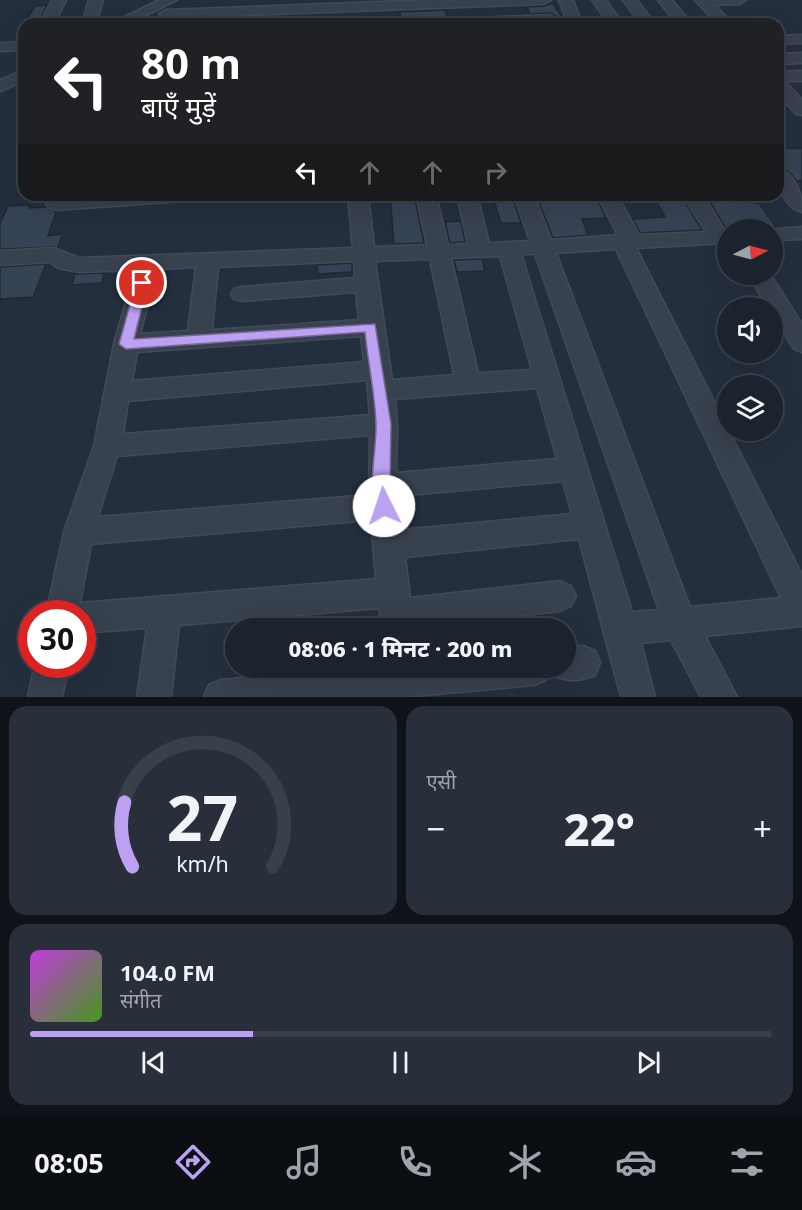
<!DOCTYPE html>
<html lang="hi">
<head>
<meta charset="utf-8">
<style>
  :root { --surface:#1b232e; --page:#282f3a; --text:#f1f3f6; --muted:#a0a4aa; --line:#39404a; --accent:#bca0f2 }
  body { margin:0; font-family:"Noto Sans","Noto Sans Devanagari",sans-serif; background:var(--page); color:var(--text); height:100vh; display:flex; flex-direction:column; font-size:22px; white-space:nowrap }
  * { box-sizing:border-box; margin:0 }
  p { font-size:20px; color:var(--muted) }
  .icon { flex:none; width:33px; height:33px; fill:none; stroke:currentColor; stroke-width:2; stroke-linecap:round; stroke-linejoin:round }
  .map { position:relative; height:697px; overflow:hidden }
  .side { display:flex; flex-direction:column; gap:9px; padding:9px; background:#0f1319; flex:1 }
  .side>* { flex:none }
  .top-card { position:absolute; left:18px; top:18px; width:766px; height:183px; border-radius:18px; box-shadow:0 6px 24px #0002,0 0 0 2px var(--line); background:#202124; color:#fff; overflow:hidden }
  .needle { width:39px; rotate:84deg }
  .controls { position:absolute; left:717px; top:219px; display:grid; gap:12px }
  .controls a { display:grid; place-items:center; width:66px; height:66px; border-radius:50%; background:var(--surface); box-shadow:0 6px 24px #0002,0 0 0 2px var(--line); font-size:30px }
  .speed { position:absolute; left:18px; top:600px; display:flex; gap:12px; font-size:30px; font-weight:700; text-align:center }
  .speed>* { display:grid; place-content:center; width:78px; height:78px; border-radius:50%; background:var(--surface); box-shadow:0 6px 24px #0002,0 0 0 2px var(--line); line-height:1 }
  .speed .limit { border:9px solid #d22; background:#fff; color:#111 }
  .pin { position:absolute; display:grid; place-items:center; width:51px; height:51px; color:#fff; margin:-26px; border:3px solid #fff; border-radius:50%; box-shadow:0 2px 6px #0007 }
  .me { position:absolute; width:66px; margin:-33px; rotate:356deg; stroke-linejoin:round; filter:drop-shadow(0 0 4px #0008) }
  .turn { display:flex; align-items:center; gap:21px; height:126px; padding:0 24px; font-size:27px }
  .turn .icon { width:78px; height:78px; stroke-width:2.5 }
  .turn b { display:block; font-size:42px; line-height:51px }
  .lanes { display:flex; align-items:center; height:57px; padding:0 24px; background:#0003; justify-content:center; gap:30px; direction:ltr }
  .lanes .off { opacity:.35 }
  .big { font-size:45px; font-weight:800; line-height:1.1 }
  .side .tile { flex:1; display:flex; flex-direction:column; justify-content:center; gap:9px; min-width:0; padding:0 21px; border-radius:18px; background:var(--page) }
  .side .dial { align-items:center; gap:0 }
  .dial svg { height:156px; overflow:visible; fill:none; stroke:var(--line); stroke-width:7; stroke-linecap:round; text-anchor:middle }
  .dial text { fill:var(--text); stroke:none }
  .song { display:flex; align-items:center; gap:18px }
  .cover { width:72px; height:72px; border-radius:9px; background:linear-gradient(135deg,hsl(290 70% 55%),hsl(100 70% 35%)) }
  .played { height:6px; border-radius:3px; background:linear-gradient(90deg,var(--accent) 30%,var(--line) 30%) }
  .keys { display:flex; justify-content:space-around; direction:ltr }
  .heat { display:flex; justify-content:space-between; align-items:center; font-size:33px; direction:ltr }
  .side .tiles { flex:1; display:grid; gap:9px; grid-template-columns:1fr 1fr }
  .tile:last-child { grid-column:span 2 }
  .trip { position:absolute; left:225px; top:618px; width:351px; height:60px; border-radius:30px; background:var(--surface); box-shadow:0 6px 24px #0002,0 0 0 2px var(--line); font-weight:800; line-height:60px; text-align:center }
  .menu { display:flex; height:96px; justify-content:space-around; align-items:center; background:#0b0e12; color:var(--muted) }
  .menu .icon { width:42px; height:42px }
  .menu .active { color:var(--accent) }
  .menu b { font-size:27px; color:var(--text) }
  .map>svg:first-child { display:block }
</style>
</head>
<body>
<div class="map">
<svg width="802" height="697" viewBox="0 0 802 697">
  <rect width="100%" height="100%" fill="#242f3e"/>
  <path fill="#364354" stroke="#1f2835" stroke-width="1.5" d="M553,3l13,21h-11l4,-6 -8,-5 -21,1 -3,-7 17,-1z
    M47,5l-9,19h-14l11,-18z
    M445,10l2,7 -45,6 -2,-11z
    M802,148v33h-5l-6,-7 -13,-9v-16z
    M390,195h24l10,48 -30,1z
    M492,195h20l9,28h-20z
    M536,195h59l11,23 -24,1 6,16 -35,3z
    M653,195h28l21,35 -62,3 -7,-14 32,-2z
    M706,195h43l5,8h5l17,24 -13,3 -37,-1z
    M30,205l-1,3 16,-1 11,5 -8,24 14,-2 -4,13 -58,2v-25l8,-18z
    M461,221l4,21 -15,1 -5,-21z
    M482,259l3,12 -28,1 -3,-12z
    M352,263v9l-34,2 -1,-9z
    M46,264l-13,33 -33,2v-32z
    M104,273l-2,10 -30,2 3,-11z"/>
  <g fill="none" stroke-linecap="round" stroke-linejoin="round">
    <g stroke="#414a57" stroke-width="3">
      <path id="minor" d="M52,0h14l-12,24h-14z
        M89,0h14l-7,24h-14z
        M159,0h18l-48,24h-19z
        M433,0h118l-7,4 -378,14 -7,-4 7,-4z
        M559,0h14l9,24h-14z
        M592,0h14l17,24h-14z
        M623,0h14l18,24h-14z
        M658,0h14l20,24h-15z
        M695,0h51l-7,4 -24,1 17,19h-15z
        M550,15l7,4 -2,3 -136,2 7,-4z
        M802,35v8l-24,1v-8z
        M24,42v8l-24,1v-8z
        M802,53v10l-24,1v-10z
        M24,70v11l-24,10v-11z
        M802,71v10h-17l17,19v15l-6,-1 -18,-20v-22z
        M778,169c19,5 24,27 24,43 -19,-5 -24,-26 -24,-43z
        M101,195h93l-3,4 -7,2 -128,9 -7,-2 -3,-4 3,-4 7,-2z
        M348,195h20l6,52 53,-2 -11,-50h20l12,50 20,-1 -11,-49h20l12,48 41,-2 -16,-46h20l17,45 67,-5 -21,-40h20l22,40 67,-3 -23,-37h20l22,36h3v12l-92,5 166,327v51l-97,10 32,61h-36l-30,-57 -30,3 14,54h-34l-42,-158 -174,18 5,41 150,-17 11,5 5,10 -5,10 -11,5 -147,17h-32l-2,-20 -200,17 -8,72h-34l10,-69 -65,5v-19h-36l18,-82 30,-86 20,-102 21,-74 -56,2 -21,-4 -8,-6 -50,3v-14l54,-3 25,10 274,-10zM616,249l165,349 -91,9 -134,-354zM521,254h14l124,356 -27,2zM500,256l32,114 -54,3 -27,-115zM430,259l24,116 -62,5 -17,-119zM354,261l1,17 -113,9 -8,2 -3,5 3,5 8,2 114,-9 3,28 -147,10 6,-63zM196,267l-8,64 -48,3 17,-65zM361,336l3,26 -232,19 5,-29zM367,380l3,35 -247,19 5,-33zM537,388l20,71 -161,14 1,-49 -2,-25zM370,435l-1,60 -271,22 19,-61zM563,481l9,33 -171,16 -4,-34zM371,520l5,59 -296,24 11,-59z
        M802,227v12l-30,1v-10h-7z
        M748,274h22l32,50v28l-8,-3 -22,-35v-6h-4z
        M583,646l12,5 5,12 -5,12c-15,6 -26,7 -41,1l-3,-8h15v-21z
        M35,664h34l-7,33h-34z
        M355,668h196l-5,12 -12,5 -130,12h-200l5,-12 12,-5z"/>
    </g>
    <use href="#minor" fill="#38414e" fill-rule="evenodd"/>
  </g>
  <path fill="#bca0f2" stroke="#7a689d" stroke-width="1.5" d="M142,279l6,4 -14,56 241,-15 16,100 -1,62 2,20 -2,5 -6,2 -6,-2c-12,-25 -1,-60 -2,-87 -1,-30 -8,-61 -11,-92l-239,17 -7,-5 17,-61z"/>
</svg>
<div class="controls">
<a><svg class="needle" viewBox="-14 -14 28 28"><path d="M0-13l5 13h-10z" fill="#e53935"/><path d="M0 13l5-13h-10z" fill="#a0a4aa"/></svg></a>
<a><svg class="icon" aria-label="sound" viewBox="0 0 24 24"><path d="M4 9h4l5-4v14l-5-4H4zM17 9q2 3 0 6"/></svg></a>
<a><svg class="icon" aria-label="layers" viewBox="0 0 24 24"><path d="M12 4l9 5-9 5-9-5zM3 14l9 5 9-5"/></svg></a>
</div>
<div class="speed"><div class="limit">30</div></div>
<div class="pin" style="left:142px;top:283px;background:#d93025"><svg class="icon" aria-label="arrive" viewBox="0 0 24 24"><path d="M6 21V4h12l-3 4 3 4H6"/></svg></div>
<svg class="me" style="left:384px;top:506px" viewBox="-20 -20 40 40"><circle r="19" fill="#fff"/><path d="M0-13L10 11 0 6-10 11z" fill="#bca0f2"/></svg>
<div class="trip">08:06 · 1 मिनट · 200 m</div>
<div class="top-card">
<div class="turn"><svg class="icon" aria-label="left" viewBox="0 0 24 24"><path d="M17 20v-9H6M10 6l-5 5 5 5"/></svg><div><b>80 m</b>बाएँ मुड़ें</div></div>
<div class="lanes"><svg class="icon" aria-label="left" viewBox="0 0 24 24"><path d="M17 20v-9H6M10 6l-5 5 5 5"/></svg><svg class="icon off" aria-label="ahead" viewBox="0 0 24 24"><path d="M12 20V5M6 11l6-6 6 6"/></svg><svg class="icon off" aria-label="ahead" viewBox="0 0 24 24"><path d="M12 20V5M6 11l6-6 6 6"/></svg><svg class="icon off" aria-label="right" viewBox="0 0 24 24"><path d="M7 20v-9h11M14 6l5 5-5 5"/></svg></div>
</div>
</div>
<section class="side">
<div class="tiles">
<div class="tile dial"><svg viewBox="0 0 100 80">
<path d="M14 69A42 42 0 1 1 86 69"/>
<path d="M14 69A42 42 0 0 1 10 36" stroke="#bca0f2"/>
<text x="50" y="56" font-size="32" font-weight="700">27</text>
<text x="50" y="72" font-size="11">km/h</text>
</svg></div>
<div class="tile"><p>एसी</p>
<div class="heat"><a>−</a><b class="big">22°</b><a>+</a></div>
</div>
<div class="tile">
<div class="song"><i class="cover"></i><div><b>104.0 FM</b><p>संगीत</p></div></div>
<div class="played"></div>
<div class="keys"><svg class="icon" aria-label="previous" viewBox="0 0 24 24"><path d="M18 5L8 12l10 7zM5 5v14"/></svg><svg class="icon" aria-label="pause" viewBox="0 0 24 24"><path d="M8 5v14M16 5v14"/></svg><svg class="icon" aria-label="next" viewBox="0 0 24 24"><path d="M6 5l10 7-10 7zM19 5v14"/></svg></div>
</div>
</div>
</section>
<nav class="menu">
<b>08:05</b>
<svg class="icon active" aria-label="directions" viewBox="0 0 24 24"><path d="M12 3l9 9-9 9-9-9zM9 14v-3h6M13 9l2 2-2 2"/></svg>
<svg class="icon" aria-label="music" viewBox="0 0 24 24"><path d="M9 18V5l10-2v13"/><circle cx="6" cy="18" r="3"/><circle cx="16" cy="16" r="3"/></svg>
<svg class="icon" aria-label="phone" viewBox="0 0 24 24"><path d="M5 4h4l2 5-3 2q2 4 5 5l2-3 5 2v4C11 20 4 13 5 4z"/></svg>
<svg class="icon" aria-label="climate" viewBox="0 0 24 24"><path d="M12 3v18M4 7l16 10M4 17L20 7"/></svg>
<svg class="icon" aria-label="car" viewBox="0 0 24 24"><path d="M5 17H2v-5l4-1 3-4h7l3 4 3 1v5h-3M9 17h6M6 11h13"/><circle cx="7" cy="17" r="2"/><circle cx="17" cy="17" r="2"/></svg>
<svg class="icon" aria-label="filters" viewBox="0 0 24 24"><path d="M4 7h16M4 17h16"/><circle cx="9" cy="7" r="2"/><circle cx="15" cy="17" r="2"/></svg>
</nav>
</body>
</html>
